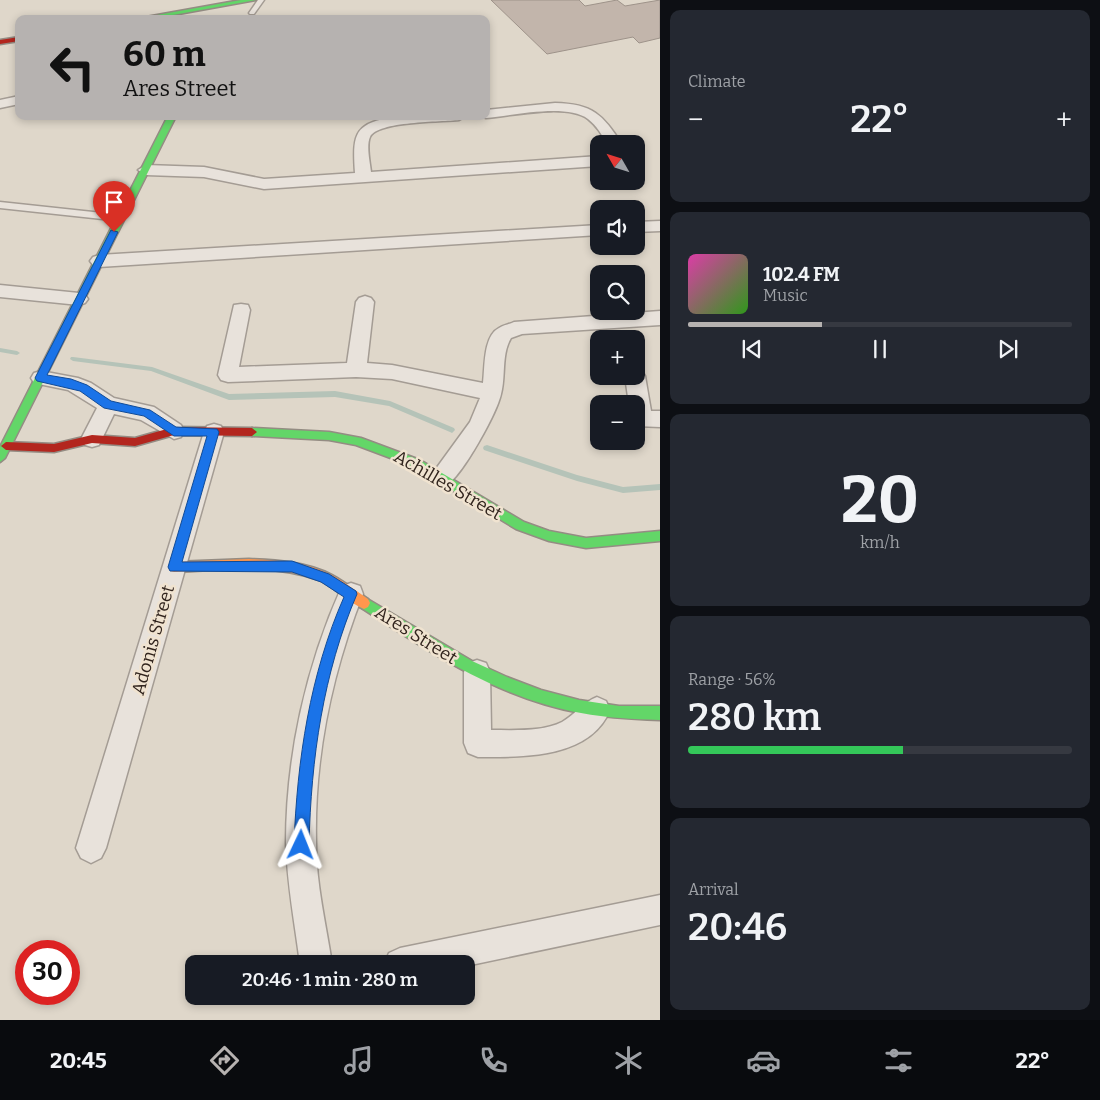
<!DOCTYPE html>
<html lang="en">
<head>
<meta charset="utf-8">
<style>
  :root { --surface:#171b24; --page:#242831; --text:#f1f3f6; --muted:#9ea1a6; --line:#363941; --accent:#b6b2b0 }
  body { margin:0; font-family:Bitter,serif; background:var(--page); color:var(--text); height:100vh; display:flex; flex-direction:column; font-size:19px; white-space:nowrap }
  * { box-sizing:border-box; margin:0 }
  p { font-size:16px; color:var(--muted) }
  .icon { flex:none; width:28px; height:28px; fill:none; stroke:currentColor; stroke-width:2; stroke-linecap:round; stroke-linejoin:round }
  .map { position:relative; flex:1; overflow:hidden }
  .panel { display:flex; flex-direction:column; gap:10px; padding:10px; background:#0d0f14; width:440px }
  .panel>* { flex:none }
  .hud { position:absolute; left:15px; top:15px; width:475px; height:105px; border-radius:10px; box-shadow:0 2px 8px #0003; background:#b6b2b0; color:#111; overflow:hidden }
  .needle { width:32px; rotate:309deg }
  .tools { position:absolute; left:590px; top:135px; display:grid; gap:10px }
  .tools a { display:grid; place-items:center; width:55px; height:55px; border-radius:10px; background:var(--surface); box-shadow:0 2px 8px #0003; font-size:25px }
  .speed { position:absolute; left:15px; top:940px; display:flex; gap:10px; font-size:25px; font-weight:700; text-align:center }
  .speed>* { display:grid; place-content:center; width:65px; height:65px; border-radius:50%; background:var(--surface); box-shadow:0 2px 8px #0003; line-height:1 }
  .speed .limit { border:8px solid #d22; background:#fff; color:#111 }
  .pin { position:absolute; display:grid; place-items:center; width:42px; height:42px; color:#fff; margin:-51px -21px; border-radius:50% 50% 50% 0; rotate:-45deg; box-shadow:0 0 5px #0007 }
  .pin .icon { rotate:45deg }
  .me { position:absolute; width:55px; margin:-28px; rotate:2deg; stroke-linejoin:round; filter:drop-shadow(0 0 4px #0008) }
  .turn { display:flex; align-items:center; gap:18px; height:105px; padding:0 25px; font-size:22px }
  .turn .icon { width:65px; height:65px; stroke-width:2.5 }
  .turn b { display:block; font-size:35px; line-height:42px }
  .big { font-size:38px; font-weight:600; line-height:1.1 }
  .panel .card { flex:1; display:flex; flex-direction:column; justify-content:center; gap:8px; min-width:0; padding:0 18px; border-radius:10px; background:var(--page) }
  .panel .dial { align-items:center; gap:0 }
  .dial b { font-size:65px; line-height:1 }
  .song { display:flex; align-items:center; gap:15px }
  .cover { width:60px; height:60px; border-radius:8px; background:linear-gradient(135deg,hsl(320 70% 55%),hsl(110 70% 35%)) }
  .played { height:5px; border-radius:2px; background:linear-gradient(90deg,var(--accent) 35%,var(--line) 35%) }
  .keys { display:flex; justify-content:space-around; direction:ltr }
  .heat { display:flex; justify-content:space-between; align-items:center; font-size:28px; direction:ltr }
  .charge { height:8px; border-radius:4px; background:linear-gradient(90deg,#34c759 56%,var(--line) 0) }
  .trip { position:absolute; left:185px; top:955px; width:290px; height:50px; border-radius:10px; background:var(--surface); box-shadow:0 2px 8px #0003; font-weight:600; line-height:50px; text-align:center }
  .tabs { display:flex; height:80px; justify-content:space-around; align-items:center; background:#090b0e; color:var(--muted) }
  .tabs .icon { width:35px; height:35px }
  .tabs .selected { color:var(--accent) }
  .tabs b { font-size:22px; color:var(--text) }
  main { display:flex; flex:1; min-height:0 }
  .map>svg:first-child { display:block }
</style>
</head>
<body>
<main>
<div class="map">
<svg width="660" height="1020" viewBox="0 0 660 1020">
  <rect width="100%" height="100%" fill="#dfd7ca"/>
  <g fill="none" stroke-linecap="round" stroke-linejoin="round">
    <path fill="#b5c3b8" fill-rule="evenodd" d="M0,348l17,3 3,2 -3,2 -17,-3z
      M71,357h2l79,10 77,27 106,-3 55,10 64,27 1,2 -3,3 -2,-1 -61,-26 -54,-9 -106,3 -78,-29 -78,-10 -3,-2z
      M487,445l90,30 46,12 37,-3v6l-37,3 -46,-12 -93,-31 -1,-2 1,-2z"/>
  </g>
  <path fill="#c2b5ab" stroke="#9e938a" d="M491,0h88l6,6 32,-6 8,6 35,-6v38l-21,5 -6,-6 -86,17z"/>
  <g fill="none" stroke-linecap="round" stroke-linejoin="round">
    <g stroke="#a49c94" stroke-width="3">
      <path id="lane" d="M258,0h6l-10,14h-4l-1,-1z
        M0,202l121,13 4,3 -4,3 -121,-13z"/>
    </g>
    <g stroke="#a49c94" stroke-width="3">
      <path id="street" d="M19,96v8l-19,4v-8z
        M555,103c38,1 47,11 67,41h-15c-5,-9 -10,-18 -19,-25 -22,-16 -76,-3 -102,-1l-6,-2h6v-6z
        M399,116h67l-7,4c-17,2 -82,1 -89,17 -4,9 0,25 1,35l228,-16v10l-335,23 -60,-12 -58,-2 -8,-5 8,-5 58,2 60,12 91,-6c-3,-42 0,-50 44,-57z
        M660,221v10l-24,1v-10z
        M599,225v10l-500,32 -6,-2 -3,-4 3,-4 6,-2z
        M0,285l79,8 6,2 3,4 -3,4 -6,2 -79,-8z
        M365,296l6,2 3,4 -7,61 25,2 91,18c2,-15 0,-47 16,-55 5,-3 11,-4 15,-6l146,-11v14l-138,9 -11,4c-10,17 -5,38 -10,56 -4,19 -38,80 -53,90 -5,3 -9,1 -15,-1l-3,-6 40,-55 10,-24 -88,-19 -36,-2 -128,5 -7,-2 -3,-5 16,-70 7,-1 7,1 2,5 -11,57 108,-4 9,-61 3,-4z
        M636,369l6,2 3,5 6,35h9v16l-24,-1v-22h-7l-4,-28h11z
        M41,371l37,7 13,5 23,15 40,9 27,18 3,6 -3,6 -7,2 -33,-19 -27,-6 -15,31 -7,2 -7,-2 -4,-6 16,-31 -29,-18 -34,-7 -3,-5 3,-5z
        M214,424l7,2 3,6 -118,416 -5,10 -10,5 -10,-5 -5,-10 128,-416 3,-6z
        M351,583l9,3 3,8c-31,79 -49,164 -47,249 0,41 10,81 16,121h-32c-5,-40 -13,-80 -14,-121 0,-87 20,-177 56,-257z
        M477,660l9,3 4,9 1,58c22,0 51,2 71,-8 13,-7 21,-20 35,-25l9,4 4,9c-20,49 -88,47 -132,47l-10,-4 -4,-10v-71l4,-9z
        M660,895v30l-194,41v-2h-82l5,-11 11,-5z"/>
    </g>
    <g stroke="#948c83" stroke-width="3">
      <path id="fast" d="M241,0h15l-105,19h-16z
        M168,116h8l-171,342 -5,4v-15z
        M252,428l77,4 32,6 59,22 104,62 25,9 37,7 74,-7v10l-74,7 -37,-7 -33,-12 -104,-63 -56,-21 -27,-5 -77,-4 -5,-4z
        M364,597l108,64 35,16 34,13 38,10 40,6h41v14c-27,-1 -53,-2 -79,-7 -81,-14 -154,-62 -221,-106l-2,-4 2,-4z"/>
    </g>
    <g stroke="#948c83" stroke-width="3">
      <path id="slow" d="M249,559c28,1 58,3 83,16 13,7 24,16 36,24l2,4 -2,4 -4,2c-17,-7 -29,-22 -45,-29 -46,-17 -98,-10 -145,-8l-4,-1 -2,-4 2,-4 4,-1z"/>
    </g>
    <g stroke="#948c83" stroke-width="3">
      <path id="jam" d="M19,37v4l-19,3v-4z
        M174,427l78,1 5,4 -5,4 -78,-1 -39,11 -43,-3 -38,9 -48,-2 -5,-4 5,-4 48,2 38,-9 43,3z"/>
    </g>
    <use href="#lane" fill="#e8e2db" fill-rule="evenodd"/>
    <use href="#street" fill="#e8e2db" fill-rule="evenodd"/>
    <use href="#fast" fill="#63d668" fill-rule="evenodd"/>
    <use href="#slow" fill="#ff974d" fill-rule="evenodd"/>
    <use href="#jam" fill="#b3261e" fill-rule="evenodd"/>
  </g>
  <path fill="#1a73e8" stroke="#114b97" d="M111,230l7,2 -71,143 24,4 16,6 24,16 39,9 26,17 41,2 2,3 -37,130 110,-1 37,13 27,17 1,3c-34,79 -46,165 -48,251l-3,5 -5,2 -5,-2 -2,-5c3,-85 16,-171 50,-248l-23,-15 -29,-10 -122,-1 -2,-4 39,-131h-33l-30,-20 -40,-8 -24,-17 -43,-10 -2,-3z"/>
  <g text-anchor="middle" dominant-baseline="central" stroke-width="5" stroke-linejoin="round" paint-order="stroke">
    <g font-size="18" fill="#31241d" stroke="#f0e3d0">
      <text transform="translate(448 485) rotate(30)">Achilles Street</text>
      <text transform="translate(416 635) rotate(32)">Ares Street</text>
      <text transform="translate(153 640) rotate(-74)">Adonis Street</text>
    </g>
  </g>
</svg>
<div class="tools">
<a><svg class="needle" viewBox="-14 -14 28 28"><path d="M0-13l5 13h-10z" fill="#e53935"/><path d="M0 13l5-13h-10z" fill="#9ea1a6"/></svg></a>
<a><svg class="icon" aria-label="sound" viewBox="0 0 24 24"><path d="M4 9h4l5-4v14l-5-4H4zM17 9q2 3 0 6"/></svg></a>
<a><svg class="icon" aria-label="search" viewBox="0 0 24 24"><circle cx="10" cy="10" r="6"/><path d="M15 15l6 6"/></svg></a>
<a>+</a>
<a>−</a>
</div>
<div class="speed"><div class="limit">30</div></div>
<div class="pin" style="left:114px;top:232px;background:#d93025"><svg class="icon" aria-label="arrive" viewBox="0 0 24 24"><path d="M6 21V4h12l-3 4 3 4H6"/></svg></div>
<svg class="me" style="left:301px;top:845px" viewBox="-20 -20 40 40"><path d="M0-17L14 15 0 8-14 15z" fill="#1a73e8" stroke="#fff" stroke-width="4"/></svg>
<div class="trip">20:46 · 1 min · 280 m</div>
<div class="hud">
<div class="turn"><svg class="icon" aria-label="left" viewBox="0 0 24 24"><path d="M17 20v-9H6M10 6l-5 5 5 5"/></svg><div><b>60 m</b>Ares Street</div></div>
</div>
</div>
<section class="panel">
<div class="card"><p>Climate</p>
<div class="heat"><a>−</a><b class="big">22°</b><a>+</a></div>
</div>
<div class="card">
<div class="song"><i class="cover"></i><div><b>102.4 FM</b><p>Music</p></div></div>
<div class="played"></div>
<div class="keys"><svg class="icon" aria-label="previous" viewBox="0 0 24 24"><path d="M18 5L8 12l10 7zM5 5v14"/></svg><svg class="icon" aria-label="pause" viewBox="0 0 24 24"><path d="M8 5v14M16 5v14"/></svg><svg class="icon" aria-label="next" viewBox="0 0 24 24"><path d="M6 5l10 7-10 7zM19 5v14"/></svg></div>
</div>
<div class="card dial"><b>20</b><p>km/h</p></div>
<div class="card"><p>Range · 56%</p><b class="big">280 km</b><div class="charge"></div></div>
<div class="card"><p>Arrival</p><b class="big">20:46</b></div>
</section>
</main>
<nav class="tabs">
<b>20:45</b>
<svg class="icon selected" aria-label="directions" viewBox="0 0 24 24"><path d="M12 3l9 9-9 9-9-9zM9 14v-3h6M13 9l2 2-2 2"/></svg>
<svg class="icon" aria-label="music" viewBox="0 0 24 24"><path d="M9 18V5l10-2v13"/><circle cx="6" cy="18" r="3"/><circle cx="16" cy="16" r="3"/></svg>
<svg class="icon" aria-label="phone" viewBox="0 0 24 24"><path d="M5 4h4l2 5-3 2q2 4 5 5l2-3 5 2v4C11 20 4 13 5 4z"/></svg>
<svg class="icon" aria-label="climate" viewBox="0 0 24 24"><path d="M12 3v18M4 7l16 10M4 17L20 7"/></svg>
<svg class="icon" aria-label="car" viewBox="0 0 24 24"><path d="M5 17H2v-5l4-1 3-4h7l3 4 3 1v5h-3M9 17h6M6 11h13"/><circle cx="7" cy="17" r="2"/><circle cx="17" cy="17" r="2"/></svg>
<svg class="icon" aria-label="filters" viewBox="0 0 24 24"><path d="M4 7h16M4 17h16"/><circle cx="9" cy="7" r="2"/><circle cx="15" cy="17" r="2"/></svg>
<b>22°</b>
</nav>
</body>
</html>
